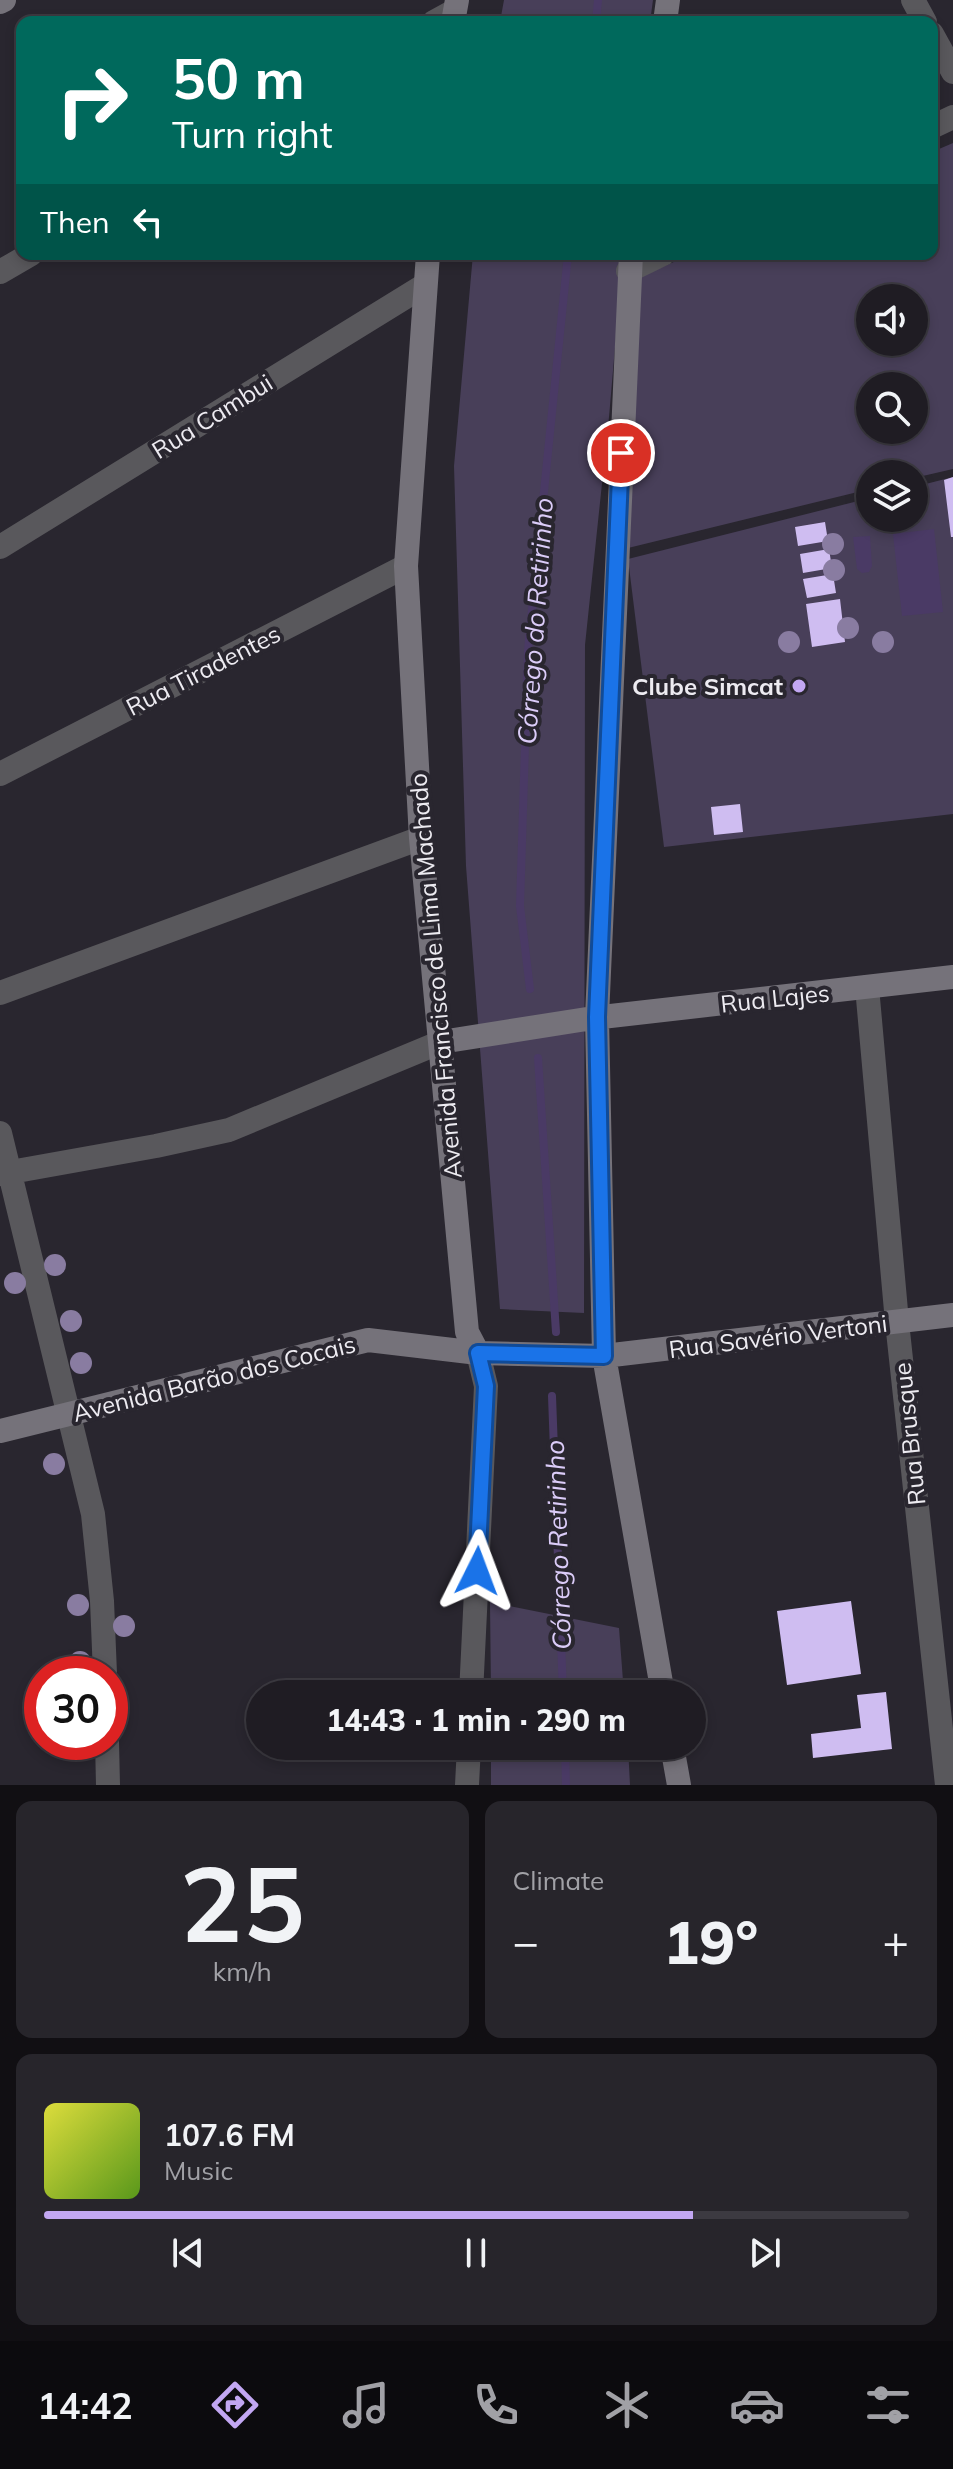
<!DOCTYPE html>
<html lang="en">
<head>
<meta charset="utf-8">
<style>
  :root { --surface:#1f1c23; --page:#27252b; --text:#f1f3f6; --muted:#a1a1a6; --line:#3c3a41; --accent:#c2a7f2 }
  body { margin:0; font-family:Mulish,sans-serif; background:var(--page); color:var(--text); height:100vh; display:flex; flex-direction:column; font-size:30px; white-space:nowrap }
  * { box-sizing:border-box; margin:0 }
  p { font-size:26px; color:var(--muted) }
  .icon { flex:none; width:44px; height:44px; fill:none; stroke:currentColor; stroke-width:2; stroke-linecap:round; stroke-linejoin:round }
  .map { position:relative; height:1785px; overflow:hidden }
  .details { display:flex; flex-direction:column; gap:16px; padding:16px; background:#110f13; flex:1 }
  .details>* { flex:none }
  .top-card { position:absolute; left:16px; top:16px; width:922px; height:244px; border-radius:16px; box-shadow:0 4px 12px #0003,0 0 0 2px var(--line); background:#00695c; color:#fff; overflow:hidden }
  .buttons { position:absolute; left:856px; top:284px; display:grid; gap:16px }
  .buttons a { display:grid; place-items:center; width:72px; height:72px; border-radius:50%; background:var(--surface); box-shadow:0 4px 12px #0003,0 0 0 2px var(--line); font-size:40px }
  .speed { position:absolute; left:24px; top:1656px; display:flex; gap:16px; font-size:40px; font-weight:700; text-align:center }
  .speed>* { display:grid; place-content:center; width:104px; height:104px; border-radius:50%; background:var(--surface); box-shadow:0 4px 12px #0003,0 0 0 2px var(--line); line-height:1 }
  .speed .limit { border:12px solid #d22; background:#fff; color:#111 }
  .pin { position:absolute; display:grid; place-items:center; width:68px; height:68px; color:#fff; margin:-34px; border:4px solid #fff; border-radius:50%; box-shadow:0 2px 8px #0007 }
  .me { position:absolute; width:88px; margin:-44px; rotate:3deg; stroke-linejoin:round; filter:drop-shadow(0 0 6px #0008) }
  .turn { display:flex; align-items:center; gap:28px; height:168px; padding:0 24px; font-size:36px }
  .turn .icon { width:104px; height:104px; stroke-width:2.5 }
  .turn b { display:block; font-size:56px; line-height:68px }
  .then { display:flex; align-items:center; height:76px; padding:0 24px; background:#0003; gap:16px; font-size:30px }
  .big { font-size:60px; font-weight:800; line-height:1.1 }
  .details .widget { flex:1; display:flex; flex-direction:column; justify-content:center; gap:12px; min-width:0; padding:0 28px; border-radius:16px; background:var(--page) }
  .details .dial { align-items:center; gap:0 }
  .dial b { font-size:104px; line-height:1 }
  .song { display:flex; align-items:center; gap:24px }
  .cover { width:96px; height:96px; border-radius:12px; background:linear-gradient(135deg,hsl(60 70% 55%),hsl(90 70% 35%)) }
  .played { height:8px; border-radius:4px; background:linear-gradient(90deg,var(--accent) 75%,var(--line) 75%) }
  .keys { display:flex; justify-content:space-around; direction:ltr }
  .heat { display:flex; justify-content:space-between; align-items:center; font-size:44px; direction:ltr }
  .details .tiles { flex:1; display:grid; gap:16px; grid-template-columns:1fr 1fr }
  .widget:last-child { grid-column:span 2 }
  .trip { position:absolute; left:246px; top:1680px; width:460px; height:80px; border-radius:40px; background:var(--surface); box-shadow:0 4px 12px #0003,0 0 0 2px var(--line); font-weight:800; line-height:80px; text-align:center }
  .tab-bar { display:flex; height:128px; justify-content:space-around; align-items:center; background:#0c0b0e; color:var(--muted) }
  .tab-bar .icon { width:56px; height:56px }
  .tab-bar .active { color:var(--accent) }
  .tab-bar b { font-size:36px; color:var(--text) }
  .map>svg:first-child { display:block }
</style>
</head>
<body>
<div class="map">
<svg width="953" height="1785" viewBox="0 0 953 1785">
  <rect width="100%" height="100%" fill="#29262f"/>
  <path fill="#483f59" fill-rule="evenodd" d="M504,0h149l-3,22h-150z
    M953,143v326l-39,9v-4h-44v15l-242,59 9,-270 55,-24h240v-102zM870,298h44v44h-44zM870,386h44v44h-44z
    M473,254h150l-14,163 -24,228 -1,668 -84,-4 -34,-443 -12,-400z
    M953,477v337l-289,33 -36,-288 242,-61v20h44v-31z
    M490,1602l129,26 5,66h-133z
    M491,1746h137l2,39h-139z"/>
  <path fill="#4a3a65" d="M934,529l9,83 -41,4 -9,-82z
    M870,536l2,30 -3,6 -7,1 -5,-4 -4,-32z"/>
  <g fill="none" stroke-linecap="round" stroke-linejoin="round">
    <path stroke="#4a3a65" stroke-width="8" d="M596,22l2,-22
      M530,989l-10,-83 8,-256 40,-396
      M538,1058l18,274
      M552,1396l11,298
      M565,1746l1,39"/>
  </g>
  <path fill="#cfbdf1" d="M953,477v60h-2l-7,-57z
    M825,522l3,19 -30,5 -3,-19z
    M829,549l3,19 -29,5 -3,-19z
    M833,574l3,19 -29,5 -4,-19z
    M840,599l5,43 -33,5 -6,-43z
    M740,804l3,28 -29,3 -3,-28z
    M851,1601l10,73 -74,11 -10,-74z
    M886,1692l6,57 -79,9 -2,-24 50,-6 -4,-33z"/>
  <g fill="none" stroke-linecap="round" stroke-linejoin="round">
    <path stroke="#59585c" stroke-width="24" d="M913,0l12,22
      M434,22l20,-11
      M932,34l21,38
      M932,127l21,-10
      M628,271l35,-17
      M0,272l31,-18
      M0,547l425,-262
      M0,774l406,-208
      M867,987l30,335 50,463
      M0,993l421,-155
      M0,1133l93,381 9,87 3,73
      M0,1174l156,-28 73,-16 212,-88
      M471,1694l15,-308 -8,-33
      M107,1742l1,43
      M467,1785l2,-39"/>
    <path stroke="#75727a" stroke-width="24" d="M0,2l4,-2
      M453,22l4,-22
      M665,22l3,-22
      M428,254l-22,312 15,272 46,494 11,21
      M631,254l-34,763 7,339 59,338
      M441,1042l152,-24 360,-41
      M0,1431l368,-91 110,13 126,3 349,-41
      M672,1746l7,39"/>
  </g>
  <g fill="#897ca1">
    <circle cx="833" cy="544" r="11"/>
    <circle cx="834" cy="570" r="11"/>
    <circle cx="848" cy="628" r="11"/>
    <circle cx="789" cy="642" r="11"/>
    <circle cx="883" cy="642" r="11"/>
    <circle cx="55" cy="1265" r="11"/>
    <circle cx="15" cy="1283" r="11"/>
    <circle cx="71" cy="1321" r="11"/>
    <circle cx="81" cy="1363" r="11"/>
    <circle cx="54" cy="1464" r="11"/>
    <circle cx="78" cy="1605" r="11"/>
    <circle cx="124" cy="1626" r="11"/>
    <circle cx="80" cy="1662" r="11"/>
  </g>
  <g fill="none" stroke-linecap="round" stroke-linejoin="round">
    <g stroke="#114b97" stroke-width="20">
      <path id="route" d="M477,1571l9,-185 -8,-33 126,3 -7,-339 24,-564"/>
    </g>
    <use href="#route" stroke="#1a73e8" stroke-width="14"/>
  </g>
  <circle fill="#c2a7f2" stroke="#29262f" stroke-width="3" cx="799" cy="686" r="8"/>
  <g text-anchor="middle" dominant-baseline="central" stroke-width="8" stroke-linejoin="round" paint-order="stroke">
    <g font-size="24" fill="#edebf1" stroke="#29262f">
      <text transform="translate(212 416) rotate(-32)">Rua Cambui</text>
      <text transform="translate(203 670) rotate(-27)">Rua Tiradentes</text>
      <text transform="translate(435 976) rotate(-95)">Avenida Francisco de Lima Machado</text>
      <text transform="translate(775 998) rotate(-6)">Rua Lajes</text>
      <text transform="translate(778 1336) rotate(-7)">Rua Savério Vertoni</text>
      <text transform="translate(214 1378) rotate(-14)">Avenida Barão dos Cocais</text>
      <text transform="translate(909 1434) rotate(-96)">Rua Brusque</text>
    </g>
    <g font-size="24" font-weight="bold" fill="#edebf1" stroke="#29262f" text-anchor="end">
      <text x="783" y="686">Clube Simcat</text>
    </g>
    <g font-size="26" font-style="italic" fill="#dbccf8" stroke="#29262f">
      <text transform="translate(535 621) rotate(-86)">Córrego do Retirinho</text>
      <text transform="translate(558 1545) rotate(-92)">Córrego Retirinho</text>
    </g>
  </g>
</svg>
<div class="buttons">
<a><svg class="icon" aria-label="sound" viewBox="0 0 24 24"><path d="M4 9h4l5-4v14l-5-4H4zM17 9q2 3 0 6"/></svg></a>
<a><svg class="icon" aria-label="search" viewBox="0 0 24 24"><circle cx="10" cy="10" r="6"/><path d="M15 15l6 6"/></svg></a>
<a><svg class="icon" aria-label="layers" viewBox="0 0 24 24"><path d="M12 4l9 5-9 5-9-5zM3 14l9 5 9-5"/></svg></a>
</div>
<div class="speed"><div class="limit">30</div></div>
<div class="pin" style="left:621px;top:453px;background:#d93025"><svg class="icon" aria-label="arrive" viewBox="0 0 24 24"><path d="M6 21V4h12l-3 4 3 4H6"/></svg></div>
<svg class="me" style="left:477px;top:1571px" viewBox="-20 -20 40 40"><path d="M0-17L14 15 0 8-14 15z" fill="#1a73e8" stroke="#fff" stroke-width="4"/></svg>
<div class="trip">14:43 · 1 min · 290 m</div>
<div class="top-card">
<div class="turn"><svg class="icon" aria-label="right" viewBox="0 0 24 24"><path d="M7 20v-9h11M14 6l5 5-5 5"/></svg><div><b>50 m</b>Turn right</div></div>
<div class="then">Then<svg class="icon" aria-label="left" viewBox="0 0 24 24"><path d="M17 20v-9H6M10 6l-5 5 5 5"/></svg></div>
</div>
</div>
<section class="details">
<div class="tiles">
<div class="widget dial"><b>25</b><p>km/h</p></div>
<div class="widget"><p>Climate</p>
<div class="heat"><a>−</a><b class="big">19°</b><a>+</a></div>
</div>
<div class="widget">
<div class="song"><i class="cover"></i><div><b>107.6 FM</b><p>Music</p></div></div>
<div class="played"></div>
<div class="keys"><svg class="icon" aria-label="previous" viewBox="0 0 24 24"><path d="M18 5L8 12l10 7zM5 5v14"/></svg><svg class="icon" aria-label="pause" viewBox="0 0 24 24"><path d="M8 5v14M16 5v14"/></svg><svg class="icon" aria-label="next" viewBox="0 0 24 24"><path d="M6 5l10 7-10 7zM19 5v14"/></svg></div>
</div>
</div>
</section>
<nav class="tab-bar">
<b>14:42</b>
<svg class="icon active" aria-label="directions" viewBox="0 0 24 24"><path d="M12 3l9 9-9 9-9-9zM9 14v-3h6M13 9l2 2-2 2"/></svg>
<svg class="icon" aria-label="music" viewBox="0 0 24 24"><path d="M9 18V5l10-2v13"/><circle cx="6" cy="18" r="3"/><circle cx="16" cy="16" r="3"/></svg>
<svg class="icon" aria-label="phone" viewBox="0 0 24 24"><path d="M5 4h4l2 5-3 2q2 4 5 5l2-3 5 2v4C11 20 4 13 5 4z"/></svg>
<svg class="icon" aria-label="climate" viewBox="0 0 24 24"><path d="M12 3v18M4 7l16 10M4 17L20 7"/></svg>
<svg class="icon" aria-label="car" viewBox="0 0 24 24"><path d="M5 17H2v-5l4-1 3-4h7l3 4 3 1v5h-3M9 17h6M6 11h13"/><circle cx="7" cy="17" r="2"/><circle cx="17" cy="17" r="2"/></svg>
<svg class="icon" aria-label="filters" viewBox="0 0 24 24"><path d="M4 7h16M4 17h16"/><circle cx="9" cy="7" r="2"/><circle cx="15" cy="17" r="2"/></svg>
</nav>
</body>
</html>
